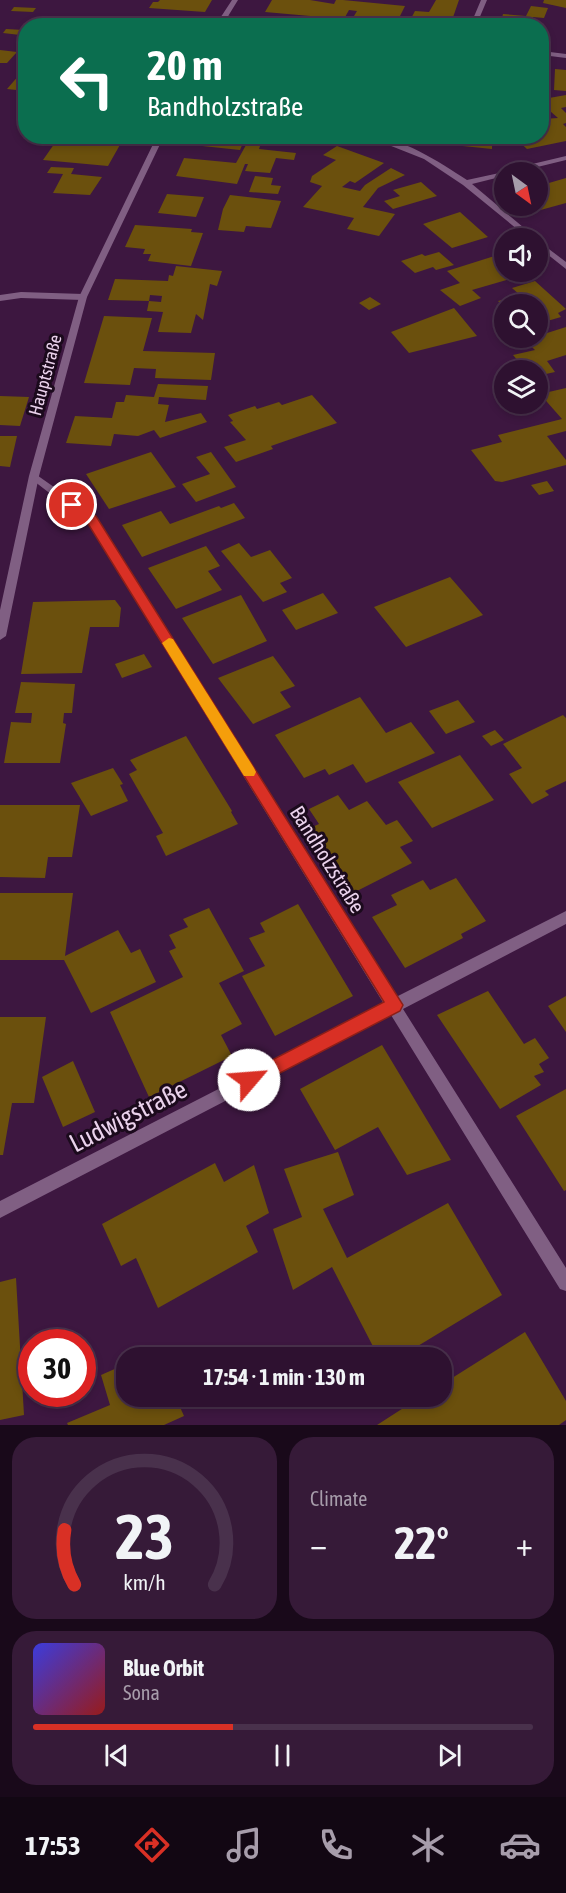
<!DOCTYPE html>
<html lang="en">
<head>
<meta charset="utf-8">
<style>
  :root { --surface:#2e1130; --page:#361a38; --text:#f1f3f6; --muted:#a79dab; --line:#49314c; --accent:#d93025 }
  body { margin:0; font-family:"Asap Condensed",sans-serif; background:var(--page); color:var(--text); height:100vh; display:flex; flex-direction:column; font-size:22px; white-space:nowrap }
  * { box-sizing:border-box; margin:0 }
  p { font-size:20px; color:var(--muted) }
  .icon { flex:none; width:33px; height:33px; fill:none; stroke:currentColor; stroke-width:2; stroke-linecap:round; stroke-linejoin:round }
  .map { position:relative; height:1425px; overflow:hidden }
  .drawer { display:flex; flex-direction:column; gap:12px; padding:12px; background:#19091a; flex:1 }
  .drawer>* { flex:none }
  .guide { position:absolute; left:18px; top:18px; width:531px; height:126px; border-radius:24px; box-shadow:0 3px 9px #0003,0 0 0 2px var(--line); background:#0b6e4f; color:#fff; overflow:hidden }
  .needle { width:39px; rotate:147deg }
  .buttons { position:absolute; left:494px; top:162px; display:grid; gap:12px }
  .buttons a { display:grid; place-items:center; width:54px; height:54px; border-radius:50%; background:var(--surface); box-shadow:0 3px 9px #0003,0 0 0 2px var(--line); font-size:30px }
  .speed { position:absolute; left:18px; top:1329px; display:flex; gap:12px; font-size:30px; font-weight:700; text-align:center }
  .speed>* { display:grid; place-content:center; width:78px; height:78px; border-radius:50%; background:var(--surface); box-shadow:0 3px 9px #0003,0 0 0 2px var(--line); line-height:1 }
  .speed .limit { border:9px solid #d22; background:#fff; color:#111 }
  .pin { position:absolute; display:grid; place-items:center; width:51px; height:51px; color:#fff; margin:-26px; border:3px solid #fff; border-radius:50%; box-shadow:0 2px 6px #0007 }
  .me { position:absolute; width:66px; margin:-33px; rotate:63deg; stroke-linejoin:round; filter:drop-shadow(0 0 4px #0008) }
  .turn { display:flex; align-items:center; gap:21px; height:126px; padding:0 30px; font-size:27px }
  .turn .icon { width:78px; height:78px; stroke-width:2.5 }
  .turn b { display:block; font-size:42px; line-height:51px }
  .big { font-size:45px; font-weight:700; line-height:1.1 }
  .drawer .widget { flex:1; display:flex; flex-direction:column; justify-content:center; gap:9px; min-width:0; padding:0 21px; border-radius:24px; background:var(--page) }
  .drawer .dial { align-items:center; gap:0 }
  .dial svg { height:156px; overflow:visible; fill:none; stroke:var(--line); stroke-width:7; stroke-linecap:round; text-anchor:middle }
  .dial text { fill:var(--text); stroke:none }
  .song { display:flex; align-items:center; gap:18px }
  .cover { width:72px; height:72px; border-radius:9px; background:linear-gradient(135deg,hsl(240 70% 55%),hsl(0 70% 35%)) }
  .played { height:6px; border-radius:3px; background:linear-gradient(90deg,var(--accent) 40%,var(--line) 40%) }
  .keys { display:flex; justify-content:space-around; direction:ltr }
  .heat { display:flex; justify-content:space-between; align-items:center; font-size:33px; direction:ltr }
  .drawer .tiles { flex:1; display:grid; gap:12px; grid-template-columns:1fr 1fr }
  .widget:last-child { grid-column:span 2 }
  .trip { position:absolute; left:116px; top:1347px; width:336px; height:60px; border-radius:24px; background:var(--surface); box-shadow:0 3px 9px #0003,0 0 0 2px var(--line); font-weight:700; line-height:60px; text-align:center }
  .menu { display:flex; height:96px; justify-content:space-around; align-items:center; background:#120713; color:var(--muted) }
  .menu .icon { width:42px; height:42px }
  .menu .on { color:var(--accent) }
  .menu b { font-size:27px; color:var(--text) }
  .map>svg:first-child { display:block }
</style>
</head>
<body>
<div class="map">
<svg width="566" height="1425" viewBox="0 0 566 1425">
  <rect width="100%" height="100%" fill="#3d1740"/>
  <path fill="#6b500d" d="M160,0h52l-7,12 -56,-4 4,-6h5z
    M272,0h38l24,4 2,-4h7l62,6 -10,20h-9l-35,-5 6,-10 -8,-1 -5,9 -79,-7z
    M436,0h23l-9,26h-43l8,-15 14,1z
    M544,0h22v8l-23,-5z
    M531,6l17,2 -4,10 -11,-1 -2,9h-31l3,-12 23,2z
    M14,7l22,1 -3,4 -22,-1z
    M6,29l18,1 -4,5 -17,-2z
    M0,50l17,2 -10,11h-7z
    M26,65v26l-19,-2 13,-15z
    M555,69l11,1v21l-12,-1z
    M542,93l7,5 17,-3v12l-5,1 5,5v10l-3,1 3,3v14l-39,8 -12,-11 -23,4v7l-39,-4 2,-9h87v-17l16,-1 -8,-7 -8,2z
    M197,136h54l-3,8 -5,-1 -3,7 -47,-5z
    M261,136h42l-1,4 -12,-1 -2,5 -29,-3z
    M59,137l62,6 -13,23 -65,-6z
    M246,145l14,1 -1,3 37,4 -2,7 -18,-2 -6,15 -25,-2 3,-7h-3l-8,20 -61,-8 8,-18 52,5z
    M337,146l47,17 -29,20 -5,-2 -8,6 18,4 5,-6 26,-17 14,7 -27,13 -15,19 32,7 -16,22 -32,-7 7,-11 -51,-11 19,-21 -12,-4 2,-6 24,-16 -13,-5z
    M51,167l23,1 -3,6 31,3 -12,18 -37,-2 10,-19 -16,-1z
    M255,176l18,2 -2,7 10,1 -3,8 -29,-2z
    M566,178v25l-29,8 -7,-5h7v-23l5,2z
    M421,182l16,14 -44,13 -9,-8 16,-5 -7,-6z
    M167,194l37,3 -8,20 -38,-4z
    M230,195l51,6 -10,27 -25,-2 -2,6 -26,-2 5,-21z
    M460,212l28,25 -36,11 -29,-24z
    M135,225l57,4 -1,3 12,1 -12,33 -43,-5 3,-7h-8l2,-5 -20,-2z
    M439,252l15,13 -18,5 -3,-3 -18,6 -14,-12 21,-7 3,2z
    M504,253v19h20l3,2 -55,16 9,8 -21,8 -20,-16 20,-7 -13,-12z
    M176,266l46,5 -5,15 -7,-2 -7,36 -7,-6 -5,19 -33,-1 5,-20 -16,-1 2,-10 12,1 1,-6 -12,-1 -1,6 -41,-1 7,-21 53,2 1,-6 4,1z
    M535,281l31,28 -8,4 3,4 -24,7v-20h-33v3l-6,-6 22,-6 -8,-7z
    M370,297l11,7 -12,6 -10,-7z
    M454,308l23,28 -68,17 -18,-21z
    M104,316l48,2 -9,33 72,2 -4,27 -56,-2 1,-9 -22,-1 -4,17 -46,-2z
    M566,327v28l-19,6 8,11 -18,4v-6h-11l-13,-15 22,-5 -10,-10z
    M158,384l50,2 -2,14 -47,-3 -1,7 11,1 -4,17 36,-9 6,9 -47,16 -6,-8 -16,6 -24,-2 -3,12 -45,-3 9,-27 37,2 4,-16h8l2,-7 28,2z
    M566,388v43l-19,5 19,24v5l-64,17 -7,-1 -24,-31 31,-8 -4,-7 64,-16 -22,-25z
    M312,395l25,28 -66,23 2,3 -37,13 -12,-15 22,-7 -16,-18 3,-1 -5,-6 27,-9 2,3 22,-7 3,3z
    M0,396l29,1 -9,29 -20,-1z
    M0,436h17l-7,31 -10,-1z
    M151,452l25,35 -67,22 -23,-35z
    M211,452l25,35 -40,15 -14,-18 28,-10 -14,-17z
    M547,481l7,10 -15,4 -8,-10z
    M234,503l11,15 -103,39 -20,-32 39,-14 9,13 49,-18 2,2z
    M239,543l12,14 19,-7 22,28 -12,5 7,9 -24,10 -42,-51z
    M206,546l14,20 -12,5 14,19 -46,19 -28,-41z
    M450,577l33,38 -77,32 -32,-40z
    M323,593l15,20 -42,17 -14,-20z
    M241,595l26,46 -54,23 -31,-46z
    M115,600l6,8 -2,19h-29l-8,46 -61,1 12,-72z
    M144,654l8,13 -30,11 -7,-14z
    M273,656l22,30 -15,6 11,15 -38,17 -35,-46z
    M21,682l54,2 -3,29h-8l-1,10 3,1 -6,39h-56l7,-41 20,1 1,-10h-17z
    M360,697l26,36 25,-11 24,31 -69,30 -13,-19 -24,11 -4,-6 -21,9 -29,-43z
    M458,700l17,22 -29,12 -17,-23z
    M563,715l3,3v63l-21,10 4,4 -17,9 -23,-30 13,-6 -19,-24z
    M495,730l9,10 -13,6 -9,-10z
    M186,736l46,75 -1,1 7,12 -72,32 -10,-20 7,-3 -34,-59 8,-4 -7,-10z
    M460,755l34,45 -62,28 -34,-46z
    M113,768l10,16 -3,1 8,16 -37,15 -20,-33z
    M338,795l11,15 18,-9 19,24 11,-5 16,21 -13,6 12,16 -59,30 -43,-65 9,-4 -10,-15z
    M0,805h80l-8,52h-24l-3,21 -45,-1z
    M456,878l30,43 -25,13 2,4 -58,30 -33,-51 25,-12 -6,-10 32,-15 7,10z
    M0,893h73l-8,63 53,-26 13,23 9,-4 16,33 -65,31 -27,-53h-64z
    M298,904l55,92 -78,40 -33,-60 23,-10 -16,-28 16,-6 -5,-9z
    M209,908l35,63 -25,12 23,41 -21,11 11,21 -83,41 -39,-85 73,-35 -14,-26 7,-3 -7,-13 19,-8 -5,-8z
    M488,991l36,53 11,-6 14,20 -10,6 5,8 -10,4 7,9 -41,24 -63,-94z
    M566,996v36l-18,-26z
    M0,1017h46l-12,86h-22l-9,52h-3z
    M382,1045l69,115 -44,15 -29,-48 -43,23 -35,-61z
    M73,1061l22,51 -32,15 -21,-50z
    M566,1089v101l-2,1 -48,-75z
    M338,1152l16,43 -31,14 24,49 101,-55 54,92 -104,63h-19l-47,-91 -39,23 -20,-61 29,-12 -18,-48z
    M215,1163l9,19 30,-17 15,48 -23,13 12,26 -100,56 -22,-50 -15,8 -19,-42z
    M16,1278l8,137 -24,5v-138z
    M525,1332l41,69v19l-7,5h-182l45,-29h19v-11z
    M126,1364v32h49l9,20 -20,9h-96l-1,-2 43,-18 -9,-30z"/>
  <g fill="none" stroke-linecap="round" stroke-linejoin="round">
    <path fill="#805f83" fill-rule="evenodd" d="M481,0h6l-11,26h-6z
      M223,15l66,9 3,2h-21l-50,-8 -1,-1z
      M542,51l24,3v4l-24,-3z
      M366,136c35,0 73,26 101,44l37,-8h2l1,-2 59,-14v4l-49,12h-13v4l-32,8 64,54h-8l-65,-53 -39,-26z
      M537,240l29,22v7l-29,-23z
      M21,292l62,2 4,3 -4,3 -62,-2 -21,3v-6z
      M34,473l61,43 301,481 170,-86v13l-163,85 163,259v23l-6,-2 -169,-274 -391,203v-17l384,-197 -297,-482 -57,-44v-4z"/>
    <path fill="#805f83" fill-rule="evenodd" d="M232,0h6l-16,26h-7z
      M157,136h7l-77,161 -48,179 -33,160 -6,4v-30l29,-134 50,-179z"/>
  </g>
  <path fill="#d93025" stroke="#8d1f18" stroke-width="1.5" d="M72,501l24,15 307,489 -3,6 -151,78 -6,-3 -2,-6 2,-5 141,-73 -297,-480 -19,-15 -2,-2z"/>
  <path fill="#f59e0b" d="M169,638l4,1 81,129 2,4 -2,4h-10l-82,-133z"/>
  <g text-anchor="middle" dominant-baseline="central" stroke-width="6" stroke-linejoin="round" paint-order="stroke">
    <g font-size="18" fill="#ead2ec" stroke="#1b0a1c">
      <text transform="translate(45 375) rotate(-75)">Hauptstraße</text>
    </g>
    <g font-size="21" fill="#ead2ec" stroke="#1b0a1c">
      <text transform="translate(328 859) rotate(58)">Bandholzstraße</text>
    </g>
    <g font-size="26" fill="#ead2ec" stroke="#1b0a1c">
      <text transform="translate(128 1116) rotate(-27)">Ludwigstraße</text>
    </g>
  </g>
</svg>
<div class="buttons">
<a><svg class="needle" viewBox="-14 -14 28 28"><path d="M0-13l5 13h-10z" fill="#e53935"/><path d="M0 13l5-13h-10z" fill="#a79dab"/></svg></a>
<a><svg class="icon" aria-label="sound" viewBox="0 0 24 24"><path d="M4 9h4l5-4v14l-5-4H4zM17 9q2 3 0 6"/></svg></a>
<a><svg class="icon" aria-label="search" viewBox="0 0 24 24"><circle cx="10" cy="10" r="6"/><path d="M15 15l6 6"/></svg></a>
<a><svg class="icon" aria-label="layers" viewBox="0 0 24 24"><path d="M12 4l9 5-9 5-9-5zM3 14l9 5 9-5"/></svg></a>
</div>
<div class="speed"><div class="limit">30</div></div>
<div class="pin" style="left:72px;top:505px;background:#d93025"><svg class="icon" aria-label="arrive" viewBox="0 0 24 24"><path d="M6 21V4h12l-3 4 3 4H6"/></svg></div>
<svg class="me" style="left:249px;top:1080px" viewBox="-20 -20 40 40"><circle r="19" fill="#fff"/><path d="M0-13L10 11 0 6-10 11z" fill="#d93025"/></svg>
<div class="trip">17:54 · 1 min · 130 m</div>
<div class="guide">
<div class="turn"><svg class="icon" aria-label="left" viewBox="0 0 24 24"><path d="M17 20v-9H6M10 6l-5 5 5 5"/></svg><div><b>20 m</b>Bandholzstraße</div></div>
</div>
</div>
<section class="drawer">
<div class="tiles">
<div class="widget dial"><svg viewBox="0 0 100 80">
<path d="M14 69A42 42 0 1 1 86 69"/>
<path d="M14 69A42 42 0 0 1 9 41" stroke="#d93025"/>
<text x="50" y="56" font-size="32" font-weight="700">23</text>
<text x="50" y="72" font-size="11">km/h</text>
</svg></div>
<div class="widget"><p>Climate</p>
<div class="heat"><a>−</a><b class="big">22°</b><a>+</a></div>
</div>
<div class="widget">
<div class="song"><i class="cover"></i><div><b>Blue Orbit</b><p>Sona</p></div></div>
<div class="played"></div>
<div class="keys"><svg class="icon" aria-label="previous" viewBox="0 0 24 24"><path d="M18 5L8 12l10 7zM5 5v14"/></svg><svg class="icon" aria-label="pause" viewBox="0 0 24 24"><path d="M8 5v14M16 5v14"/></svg><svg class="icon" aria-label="next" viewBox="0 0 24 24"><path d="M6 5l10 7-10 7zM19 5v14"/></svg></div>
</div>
</div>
</section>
<nav class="menu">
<b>17:53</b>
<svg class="icon on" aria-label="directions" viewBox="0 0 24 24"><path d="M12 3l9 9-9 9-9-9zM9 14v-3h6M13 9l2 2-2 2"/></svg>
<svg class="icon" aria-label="music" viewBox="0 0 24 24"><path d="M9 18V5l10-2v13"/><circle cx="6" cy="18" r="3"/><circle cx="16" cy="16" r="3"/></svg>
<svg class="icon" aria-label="phone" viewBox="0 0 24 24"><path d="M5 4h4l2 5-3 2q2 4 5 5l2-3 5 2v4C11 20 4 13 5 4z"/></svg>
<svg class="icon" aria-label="climate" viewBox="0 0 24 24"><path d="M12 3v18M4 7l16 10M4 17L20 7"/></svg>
<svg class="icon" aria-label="car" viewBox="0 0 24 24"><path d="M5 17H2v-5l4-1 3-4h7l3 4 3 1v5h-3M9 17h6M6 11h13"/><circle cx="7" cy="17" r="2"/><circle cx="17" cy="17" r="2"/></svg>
</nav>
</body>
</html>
